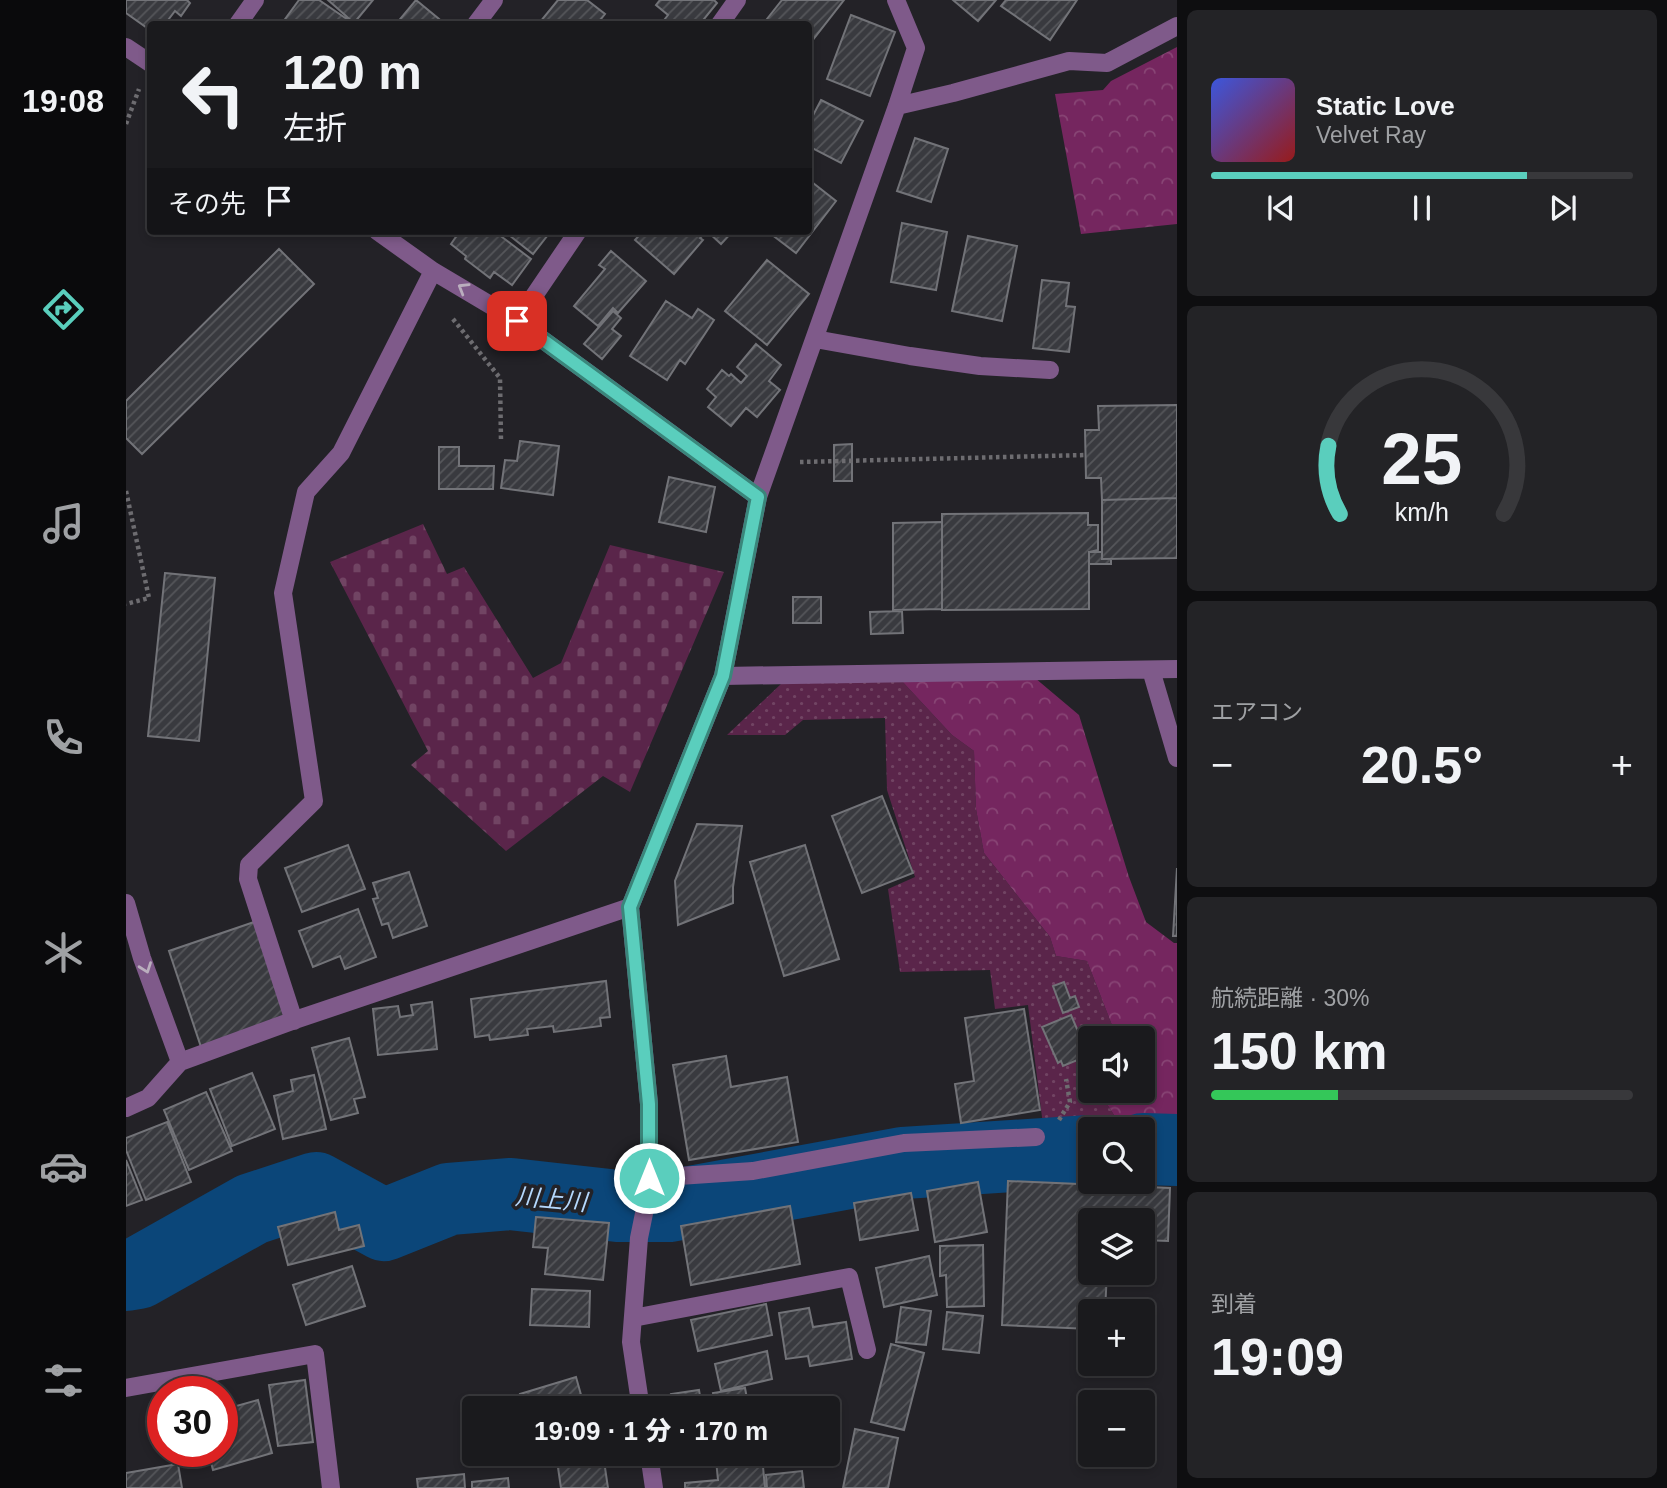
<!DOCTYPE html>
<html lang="ja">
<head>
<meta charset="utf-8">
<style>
  :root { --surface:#1a1a1d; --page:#232326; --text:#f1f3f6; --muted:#9fa1a4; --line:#38383b; --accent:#5acebd }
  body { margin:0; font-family:Arial,"Noto Sans JP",sans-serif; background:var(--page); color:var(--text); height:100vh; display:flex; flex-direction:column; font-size:26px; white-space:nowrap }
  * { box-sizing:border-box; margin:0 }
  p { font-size:23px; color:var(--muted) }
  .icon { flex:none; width:38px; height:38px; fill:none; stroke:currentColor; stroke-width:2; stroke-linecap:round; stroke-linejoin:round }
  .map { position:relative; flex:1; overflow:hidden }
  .drawer { display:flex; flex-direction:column; gap:10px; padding:10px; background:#0e0e10; width:490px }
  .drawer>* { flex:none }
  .hud { position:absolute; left:21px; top:21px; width:665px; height:214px; border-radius:7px; box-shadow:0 4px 10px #0003,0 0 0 2px var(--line); background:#1a1a1d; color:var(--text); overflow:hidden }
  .tools { position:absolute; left:952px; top:1026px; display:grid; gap:14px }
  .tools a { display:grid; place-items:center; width:77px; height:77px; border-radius:7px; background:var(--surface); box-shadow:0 4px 10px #0003,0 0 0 2px var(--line); font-size:35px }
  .speed { position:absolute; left:21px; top:1376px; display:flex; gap:14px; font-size:35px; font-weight:700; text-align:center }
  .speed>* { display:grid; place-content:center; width:91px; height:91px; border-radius:50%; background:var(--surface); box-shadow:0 4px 10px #0003,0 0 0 2px var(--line); line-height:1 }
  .speed .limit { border:10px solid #d22; background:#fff; color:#111 }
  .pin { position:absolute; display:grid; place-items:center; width:60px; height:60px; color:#fff; margin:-30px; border-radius:14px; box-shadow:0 4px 10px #0006 }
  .me { position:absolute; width:77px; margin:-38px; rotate:0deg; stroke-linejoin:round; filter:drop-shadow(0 0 5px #0008) }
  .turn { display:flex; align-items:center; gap:24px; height:147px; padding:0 21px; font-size:32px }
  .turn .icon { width:91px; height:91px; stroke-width:2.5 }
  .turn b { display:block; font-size:49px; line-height:60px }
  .then { display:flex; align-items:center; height:66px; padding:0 21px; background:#0003; gap:14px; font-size:26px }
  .big { font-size:52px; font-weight:800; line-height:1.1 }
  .drawer .card { flex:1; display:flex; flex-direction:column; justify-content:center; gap:10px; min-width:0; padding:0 24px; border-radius:10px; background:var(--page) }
  .drawer .dial { align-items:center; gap:0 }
  .dial svg { height:182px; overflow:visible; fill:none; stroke:var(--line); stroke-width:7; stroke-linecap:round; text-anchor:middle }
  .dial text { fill:var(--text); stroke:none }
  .song { display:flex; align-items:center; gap:21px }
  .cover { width:84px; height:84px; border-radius:10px; background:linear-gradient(135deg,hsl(230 70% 55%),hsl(0 70% 35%)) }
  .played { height:7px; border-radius:4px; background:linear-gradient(90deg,var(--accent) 75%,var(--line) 75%) }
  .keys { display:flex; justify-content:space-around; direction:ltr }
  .heat { display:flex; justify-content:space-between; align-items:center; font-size:38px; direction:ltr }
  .charge { height:10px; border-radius:5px; background:linear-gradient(90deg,#34c759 30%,var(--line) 0) }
  .trip { position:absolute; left:336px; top:1396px; width:378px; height:70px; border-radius:7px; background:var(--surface); box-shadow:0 4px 10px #0003,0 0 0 2px var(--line); font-weight:800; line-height:70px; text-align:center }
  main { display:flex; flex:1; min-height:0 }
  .tab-bar { display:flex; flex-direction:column; width:126px; justify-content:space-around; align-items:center; background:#0a0a0c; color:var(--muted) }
  .tab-bar .icon { width:49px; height:49px }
  .tab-bar .active { color:var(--accent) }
  .tab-bar b { font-size:32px; color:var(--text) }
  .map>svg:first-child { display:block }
</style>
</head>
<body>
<main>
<nav class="tab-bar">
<b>19:08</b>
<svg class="icon active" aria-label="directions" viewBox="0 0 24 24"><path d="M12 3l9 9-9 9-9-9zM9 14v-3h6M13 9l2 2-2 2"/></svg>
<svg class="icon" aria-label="music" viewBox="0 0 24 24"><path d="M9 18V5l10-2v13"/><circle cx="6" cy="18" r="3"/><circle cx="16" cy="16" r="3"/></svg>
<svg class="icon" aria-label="phone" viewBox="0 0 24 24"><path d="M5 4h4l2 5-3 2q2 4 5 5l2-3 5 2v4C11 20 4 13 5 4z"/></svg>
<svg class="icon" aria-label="climate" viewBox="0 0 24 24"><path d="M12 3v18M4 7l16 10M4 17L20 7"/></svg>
<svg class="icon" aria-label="car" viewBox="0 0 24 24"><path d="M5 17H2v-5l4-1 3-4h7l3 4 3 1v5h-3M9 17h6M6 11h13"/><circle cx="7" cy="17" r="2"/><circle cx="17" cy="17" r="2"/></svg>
<svg class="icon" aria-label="filters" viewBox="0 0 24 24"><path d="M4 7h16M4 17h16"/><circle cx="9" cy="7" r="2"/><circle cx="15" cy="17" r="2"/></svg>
</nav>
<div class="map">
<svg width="1051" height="1488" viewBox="0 0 1051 1488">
  <defs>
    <pattern id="green-dots" width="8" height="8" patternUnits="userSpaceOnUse" patternTransform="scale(1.75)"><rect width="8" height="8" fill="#5a254a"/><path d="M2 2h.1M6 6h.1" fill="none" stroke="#714463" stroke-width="1.8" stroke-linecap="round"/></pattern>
    <pattern id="forest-crowns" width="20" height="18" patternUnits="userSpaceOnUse" patternTransform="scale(1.75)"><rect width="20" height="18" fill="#75265f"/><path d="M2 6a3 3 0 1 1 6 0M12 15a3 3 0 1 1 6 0" fill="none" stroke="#884575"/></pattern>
    <pattern id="cemetery-stones" width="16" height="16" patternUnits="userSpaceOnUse" patternTransform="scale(1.75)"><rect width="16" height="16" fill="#5a254a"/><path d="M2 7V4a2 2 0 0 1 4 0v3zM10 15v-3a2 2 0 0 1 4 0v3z" fill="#714463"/></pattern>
    <pattern id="building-hatch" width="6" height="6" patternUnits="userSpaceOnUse" patternTransform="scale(1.75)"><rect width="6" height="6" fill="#393a3f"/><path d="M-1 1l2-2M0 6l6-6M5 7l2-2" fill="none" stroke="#55565a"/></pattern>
  </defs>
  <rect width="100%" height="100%" fill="#232227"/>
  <path fill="url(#green-dots)" d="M774,679l52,56 22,16 2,58 8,44 66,84 6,19 31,5 30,77h-27v52h15v11l18,28h-33v12h-45l-17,-136 -33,4 -5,-39 -90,2 -12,-83 27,-12 -28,-87 -2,-72 -82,2 -18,15h-58l55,-52z"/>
  <path fill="url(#forest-crowns)" d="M1051,47v177l-96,10 -26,-140 48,-4 8,-9z
    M909,678l44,37 50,162 17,45 28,21h3v202l-34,-3v-13h-20l-18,-28v-11h38v-52h-26l-30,-77 -31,-5 -6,-19 -66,-84 -8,-44 -2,-58 -22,-16 -52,-56z"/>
  <path fill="url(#cemetery-stones)" d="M297,524l24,50 17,-7 69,111 28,-15 49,-118 114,27 -94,220 -27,-16 -97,75 -95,-86 17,-14 -98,-189z"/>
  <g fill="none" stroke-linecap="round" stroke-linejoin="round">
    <path stroke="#0b4679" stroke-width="72" d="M1017,1149l34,1
      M0,1275l12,-2 114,-64 64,-21 68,37 65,-26 62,-5 107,12h51l234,-43 187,-12"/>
  </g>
  <path fill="url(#building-hatch)" stroke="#727378" stroke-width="2" d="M0,0h61l3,3 -9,13 -6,-5 -10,13h-15v6l-24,-17z
    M173,0h20l35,24h-67l-4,-2z
    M202,0h45l-19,23z
    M290,0l23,19 -4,5h-39z
    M432,0h29l18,14 -8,10h-54l-3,-2z
    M534,0h54l3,3 -17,21h-39l7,-9 -12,-10z
    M656,0h62l-36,46v-22h-45z
    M827,0h43l-18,21z
    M880,0h71l-27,40 -49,-34z
    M725,15l44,17 -25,64 -43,-17z
    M695,100l42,21 -22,42 -33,-17v-21z
    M789,138l33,11 -17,53 -34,-11z
    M682,179l28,22 -40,52 -29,-22h41z
    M776,223l45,9 -11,58 -45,-8z
    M334,231h34l37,28 -19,26 -18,-13 -4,6 -25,-19 1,-3 -15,-12z
    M378,231h47l-18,23z
    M517,231h64l-7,7 3,2 -29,34 -39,-34z
    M583,231h24l-12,13 -13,-12z
    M842,236l49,10 -15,75 -50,-10z
    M153,249l35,35 -172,170 -16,-16v-37z
    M485,251l35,30 -28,32 -5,-5 -15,18 -24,-20 31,-37 -6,-4z
    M641,260l42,34 -42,51 -42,-34z
    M916,280l27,3 -3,23 9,1 -6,45 -36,-4z
    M540,301l26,17 6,-9 16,11 -29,44 -5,-4 -13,20 -37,-24z
    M487,311l8,7 -9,11 9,7 -19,23 -18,-15z
    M630,344l25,21 -12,16 11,9 -23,27 -11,-9 -15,18 -23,-19 8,-10 -9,-8 15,-19 7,6 2,-2 10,9 6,-7 -10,-9z
    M1051,405v93l-75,2 -1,-22h-15l-1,-48h14l-1,-24z
    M394,441l39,5 -6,49 -52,-7 4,-28 12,1z
    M726,444v37h-18v-36z
    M313,447h20v19h35l-1,23h-54z
    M543,477l46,10 -9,45 -47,-10z
    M1051,498v60l-75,1v-59z
    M962,513v12h10v25l-9,2v57l-147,1v-96z
    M816,522v87l-49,1v-87z
    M963,552h13v7h9v5h-22z
    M39,573l50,5 -16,163 -51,-5z
    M667,597h28v26h-28z
    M776,611l1,22 -32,1 -1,-22z
    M756,796l31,77 -51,20 -30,-77z
    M571,824l45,2 -9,61v16l-55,22 -3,-44z
    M222,845l17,44 -63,23 -17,-44z
    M679,845l34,114 -55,17 -34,-114z
    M1051,868v68h-4z
    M283,872l18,54 -34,12 -5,-15 -6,2 -9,-26 5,-1 -5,-15z
    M232,909l18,48 -31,12 -5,-13 -27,11 -14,-36z
    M131,921l33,99 -88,30 -33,-99z
    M480,981l4,36 -10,1 1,8 -47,6 -1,-6 -26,3 1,6 -38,5 -1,-5 -14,2 -4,-38z
    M938,982l6,16 5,-2 4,11 -16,6 -10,-27z
    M306,1002l5,47 -59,6 -5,-46 25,-3 2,11 13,-2 -2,-10z
    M898,1009l16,101 -79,13 -6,-39 19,-3 -9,-63z
    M945,1015l15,35 -8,4 2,5 -17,7 -2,-5 -3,2 -16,-36z
    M223,1038l16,59 -11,2 4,14 -27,7 -19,-72z
    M600,1056l5,31 56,-10 11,65 -109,18 -16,-95z
    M126,1073l23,56 -43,17 -22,-57z
    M188,1075l12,54 -43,10 -9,-43 19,-5 -2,-11z
    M80,1092l26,59 -43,19 -25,-60z
    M41,1122l24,60 -45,18 -20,-50v-12z
    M0,1160l16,40 -16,6z
    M882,1181l162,7 -2,53 -25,-1v-20h-53v52h17l-2,39h-15v18l-88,-4z
    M852,1182l9,50 -52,10 -8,-51z
    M785,1193l7,37 -58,10 -6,-37z
    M664,1206l10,58 -109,21 -10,-59z
    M209,1212l4,18 20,-5 5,21 -76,19 -10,-38z
    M410,1217l73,6 -6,57 -58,-6 3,-26 -15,-1z
    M857,1245l1,61 -37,1 -1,-32 -6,1v-30z
    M803,1256l8,39 -53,12 -8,-39z
    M226,1266l13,40 -59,19 -13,-40z
    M406,1289l58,2 -1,36 -59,-2z
    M640,1304l6,31 -74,16 -7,-31z
    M775,1307l30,4 -5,34 -30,-3z
    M683,1308l4,19 33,-5 6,37 -42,7 -2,-10 -22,3 -7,-46z
    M821,1312l36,4 -4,37 -36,-4z
    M765,1344l33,9 -20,77 -33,-8z
    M641,1351l5,28 -51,12 -6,-27z
    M450,1377l9,32h-61l-4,-15z
    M179,1380l8,62 -35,4 -9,-61z
    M619,1388l4,21h-61l27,-5 -2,-11z
    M573,1390l2,12 -28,4 -2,-12z
    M132,1400l14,53 -59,17 -5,-19h14v-41z
    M729,1429l43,9 -10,50h-45z
    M430,1454h47l5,34h-47z
    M636,1456l3,32h-80v-5l33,-3 -2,-20z
    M52,1464l4,24h-56v-15z
    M676,1471l2,17h-37l-1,-13z
    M338,1474l1,14h-47l-1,-9z
    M382,1478l1,10h-37v-6z"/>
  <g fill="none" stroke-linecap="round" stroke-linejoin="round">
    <path stroke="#6d6c70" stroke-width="4.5" stroke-dasharray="3.5 3.5" stroke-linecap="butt" d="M0,124l13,-35
      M327,319l47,59 1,63
      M674,462l286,-7
      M0,491l23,107 -23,6
      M933,1120l11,-18 -4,-23"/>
    <path stroke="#7f5a8a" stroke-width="18" d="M112,24l17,-24
      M350,24l18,-24
      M594,24l17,-24
      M0,47l24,16
      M771,106l56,-13 116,-32 38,2 70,-37
      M251,231l56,40 84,50 241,176
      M391,321l61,-90
      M689,339l95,17 70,10 70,4
      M1025,670l26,88
      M597,676l454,-7
      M0,903l16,55 38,104
      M168,1021l-46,-142 1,-14 65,-64 -31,-208 23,-101 35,-39 92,-182
      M0,1108l22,-10 32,-36 112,-41 338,-114
      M523,1178l104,-7 151,-28 132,-6
      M507,1318l216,-41 18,73
      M0,1388l189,-34 16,134
      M515,1409l-10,-67 8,-104 10,-49v-85l-19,-197 93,-231 35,-179 139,-391 19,-58 -20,-48
      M523,1454l5,34"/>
  </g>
  <defs><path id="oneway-chevron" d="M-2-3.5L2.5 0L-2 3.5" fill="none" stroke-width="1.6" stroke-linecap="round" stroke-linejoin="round" transform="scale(1.75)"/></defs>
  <g stroke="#baaebe">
    <use href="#oneway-chevron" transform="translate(337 288) rotate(-149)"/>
    <use href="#oneway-chevron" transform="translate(20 968) rotate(70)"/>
  </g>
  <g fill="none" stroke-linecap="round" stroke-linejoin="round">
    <g stroke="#3a867b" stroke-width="18">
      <path id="route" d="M391,321l241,176 -35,179 -93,231 19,197v74"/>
    </g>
    <use href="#route" stroke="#5acebd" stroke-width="12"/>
  </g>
  <g text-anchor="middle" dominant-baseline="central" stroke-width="7" stroke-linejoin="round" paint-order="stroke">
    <g font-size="24" font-style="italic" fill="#b5d8fd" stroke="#232227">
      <text transform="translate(425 1199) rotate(5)">川上川</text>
    </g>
  </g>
</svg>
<div class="tools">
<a><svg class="icon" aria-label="sound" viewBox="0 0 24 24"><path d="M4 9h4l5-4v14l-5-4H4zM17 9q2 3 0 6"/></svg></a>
<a><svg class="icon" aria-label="search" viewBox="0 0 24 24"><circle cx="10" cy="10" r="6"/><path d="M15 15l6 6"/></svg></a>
<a><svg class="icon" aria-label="layers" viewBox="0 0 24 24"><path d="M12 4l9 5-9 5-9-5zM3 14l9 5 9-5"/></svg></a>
<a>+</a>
<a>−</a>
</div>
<div class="speed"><div class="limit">30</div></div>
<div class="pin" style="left:391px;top:321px;background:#d93025"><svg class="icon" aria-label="arrive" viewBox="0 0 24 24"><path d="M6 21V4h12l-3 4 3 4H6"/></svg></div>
<svg class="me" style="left:523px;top:1178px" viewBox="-20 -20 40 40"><circle r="17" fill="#5acebd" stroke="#fff" stroke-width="3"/><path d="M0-11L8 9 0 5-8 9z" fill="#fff"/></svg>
<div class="trip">19:09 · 1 分 · 170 m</div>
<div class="hud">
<div class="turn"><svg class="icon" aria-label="left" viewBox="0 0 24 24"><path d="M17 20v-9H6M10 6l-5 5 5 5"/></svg><div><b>120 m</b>左折</div></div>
<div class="then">その先<svg class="icon" aria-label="arrive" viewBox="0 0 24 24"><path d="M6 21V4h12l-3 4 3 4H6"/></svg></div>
</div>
</div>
<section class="drawer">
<div class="card">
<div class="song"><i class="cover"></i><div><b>Static Love</b><p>Velvet Ray</p></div></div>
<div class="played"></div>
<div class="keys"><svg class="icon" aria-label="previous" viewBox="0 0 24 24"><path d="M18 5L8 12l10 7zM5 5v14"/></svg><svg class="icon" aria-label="pause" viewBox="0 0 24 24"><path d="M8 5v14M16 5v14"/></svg><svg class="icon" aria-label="next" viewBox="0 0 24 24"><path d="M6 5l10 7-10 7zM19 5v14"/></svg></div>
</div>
<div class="card dial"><svg viewBox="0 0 100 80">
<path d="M14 69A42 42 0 1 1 86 69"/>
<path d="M14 69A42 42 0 0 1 9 39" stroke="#5acebd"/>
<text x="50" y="56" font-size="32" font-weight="700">25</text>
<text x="50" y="72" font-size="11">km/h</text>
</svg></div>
<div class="card"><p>エアコン</p>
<div class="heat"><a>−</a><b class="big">20.5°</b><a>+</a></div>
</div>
<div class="card"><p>航続距離 · 30%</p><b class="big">150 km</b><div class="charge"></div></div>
<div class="card"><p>到着</p><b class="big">19:09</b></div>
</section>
</main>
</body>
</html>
